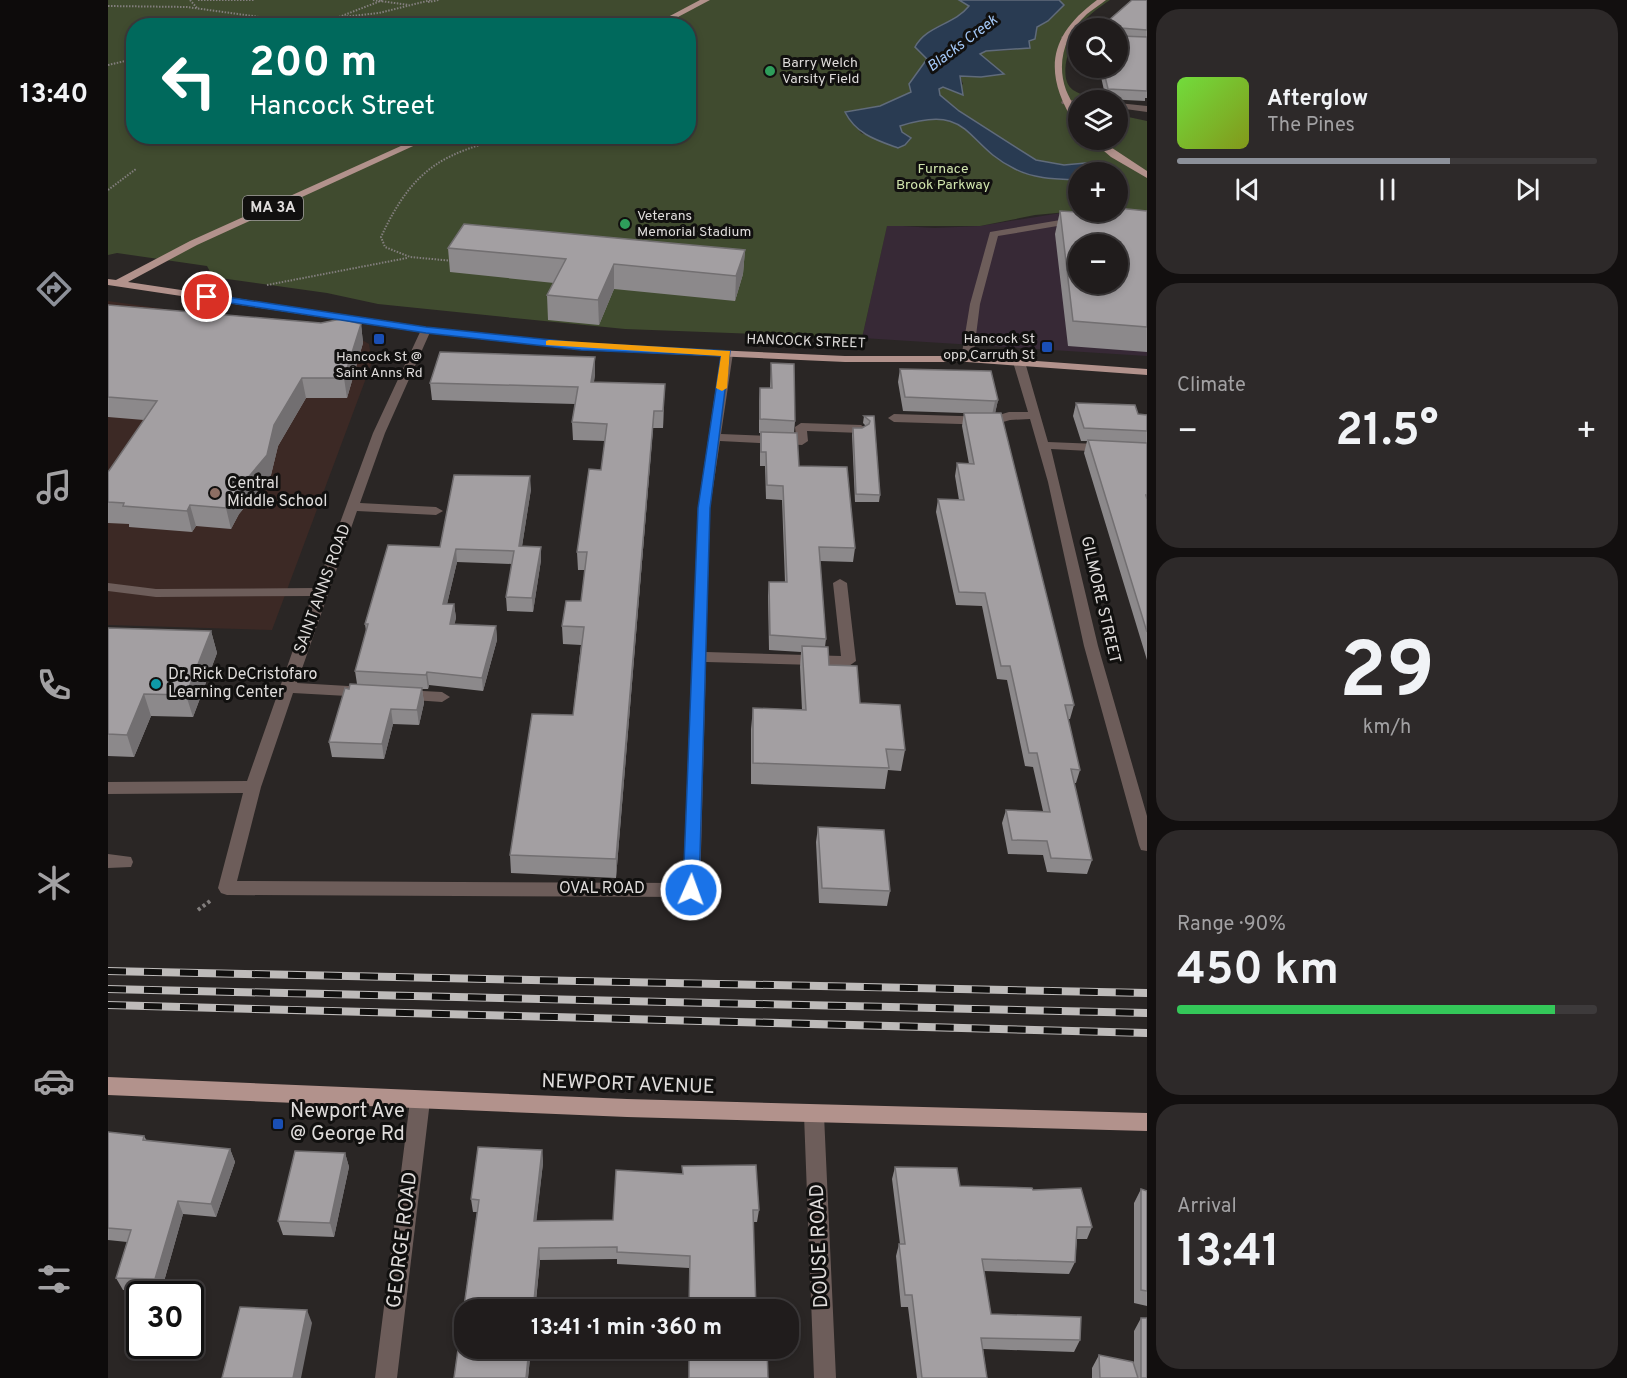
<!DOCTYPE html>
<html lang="en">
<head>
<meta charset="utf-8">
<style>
  :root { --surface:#201c1c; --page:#2d2929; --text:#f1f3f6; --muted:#a2a1a3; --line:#3d3a3b; --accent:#8c9099 }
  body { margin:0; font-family:Overpass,sans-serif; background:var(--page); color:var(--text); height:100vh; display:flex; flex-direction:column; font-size:22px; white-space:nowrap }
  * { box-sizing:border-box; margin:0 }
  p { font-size:20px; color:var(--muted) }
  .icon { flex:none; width:33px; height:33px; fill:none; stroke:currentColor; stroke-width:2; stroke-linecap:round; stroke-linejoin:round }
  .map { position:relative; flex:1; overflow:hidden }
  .drawer { display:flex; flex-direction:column; gap:9px; padding:9px; background:#120f0f; width:480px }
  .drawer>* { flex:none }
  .guide { position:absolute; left:18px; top:18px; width:570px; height:126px; border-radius:24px; box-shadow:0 3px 9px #0003,0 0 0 2px var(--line); background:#00695c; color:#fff; overflow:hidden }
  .fabs { position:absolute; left:960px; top:18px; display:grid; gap:12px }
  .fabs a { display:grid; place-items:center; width:60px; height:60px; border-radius:50%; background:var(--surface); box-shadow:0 3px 9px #0003,0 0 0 2px var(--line); font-size:30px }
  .speed { position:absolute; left:18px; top:1281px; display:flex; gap:12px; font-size:30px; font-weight:700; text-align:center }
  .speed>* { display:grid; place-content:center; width:78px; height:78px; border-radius:50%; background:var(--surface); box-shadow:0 3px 9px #0003,0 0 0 2px var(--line); line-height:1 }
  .speed .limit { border:3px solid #111; border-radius:9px; background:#fff; color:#111 }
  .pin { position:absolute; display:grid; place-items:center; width:51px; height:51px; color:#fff; margin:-26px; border:3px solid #fff; border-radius:50%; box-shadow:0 2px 6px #0007 }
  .me { position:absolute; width:66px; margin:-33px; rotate:2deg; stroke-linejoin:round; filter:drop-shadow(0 0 4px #0008) }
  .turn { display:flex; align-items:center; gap:21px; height:126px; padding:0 24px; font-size:27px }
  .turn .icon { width:78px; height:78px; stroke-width:2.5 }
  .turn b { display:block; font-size:42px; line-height:51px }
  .big { font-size:45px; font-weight:700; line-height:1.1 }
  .drawer .widget { flex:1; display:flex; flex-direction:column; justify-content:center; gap:9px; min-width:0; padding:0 21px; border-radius:24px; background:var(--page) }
  .drawer .dial { align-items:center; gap:0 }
  .dial b { font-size:78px; line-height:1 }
  .song { display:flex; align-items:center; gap:18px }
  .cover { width:72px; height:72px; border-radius:9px; background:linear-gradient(135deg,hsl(100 70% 55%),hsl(70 70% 35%)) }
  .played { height:6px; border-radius:3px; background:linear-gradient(90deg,var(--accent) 65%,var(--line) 65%) }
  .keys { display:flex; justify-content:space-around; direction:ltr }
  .heat { display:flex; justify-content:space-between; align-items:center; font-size:33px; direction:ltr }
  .charge { height:9px; border-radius:4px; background:linear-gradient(90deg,#34c759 90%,var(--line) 0) }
  .trip { position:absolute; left:346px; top:1299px; width:345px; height:60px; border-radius:24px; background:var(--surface); box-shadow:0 3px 9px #0003,0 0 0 2px var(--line); font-weight:700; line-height:60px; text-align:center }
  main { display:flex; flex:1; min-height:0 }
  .menu { display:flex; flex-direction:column; width:108px; justify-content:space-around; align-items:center; background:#0d0b0b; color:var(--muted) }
  .menu .icon { width:42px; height:42px }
  .menu .on { color:var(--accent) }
  .menu b { font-size:27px; color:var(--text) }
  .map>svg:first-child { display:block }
</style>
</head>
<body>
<main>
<nav class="menu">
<b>13:40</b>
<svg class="icon on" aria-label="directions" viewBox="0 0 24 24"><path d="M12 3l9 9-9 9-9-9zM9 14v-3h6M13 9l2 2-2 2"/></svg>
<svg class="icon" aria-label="music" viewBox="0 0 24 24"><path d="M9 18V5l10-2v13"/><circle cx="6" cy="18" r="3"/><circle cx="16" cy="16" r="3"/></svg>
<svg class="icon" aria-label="phone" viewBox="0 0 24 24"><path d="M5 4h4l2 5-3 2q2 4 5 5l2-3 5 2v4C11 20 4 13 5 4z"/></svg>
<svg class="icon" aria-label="climate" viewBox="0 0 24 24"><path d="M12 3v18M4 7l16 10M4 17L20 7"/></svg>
<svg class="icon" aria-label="car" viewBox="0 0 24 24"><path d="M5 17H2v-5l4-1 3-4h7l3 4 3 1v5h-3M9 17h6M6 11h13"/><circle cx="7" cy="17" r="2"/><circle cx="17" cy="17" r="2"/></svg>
<svg class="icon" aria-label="filters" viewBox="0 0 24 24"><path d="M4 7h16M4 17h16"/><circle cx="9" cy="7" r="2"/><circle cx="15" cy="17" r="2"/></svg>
</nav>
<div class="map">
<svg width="1039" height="1378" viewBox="0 0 1039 1378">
  <rect width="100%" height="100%" fill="#2a2625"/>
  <path fill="#372936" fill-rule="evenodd" d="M965,211l74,8v137l-285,-18 25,-113 47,3 46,-2zM970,244h40v40h-40z"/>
  <path fill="#3c2925" d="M0,301l247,35 14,8 3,18 -100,268 -164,-5z"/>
  <path fill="#404b2f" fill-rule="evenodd" d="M0,0h851l10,6c-10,12 -23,16 -36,23 -7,4 -12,12 -18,17l12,13 -18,24 2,9 -31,14 -34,6 15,21 37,15 7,-3 6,-6 -9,-7 -2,-6c73,-23 63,18 115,43 19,10 43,10 63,11v31l-43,4 -55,11h-93l-25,112 -237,-9 -111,-11 -136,-14 -51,-11 -114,-16 -6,-11 -90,-13 -9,2zM26,26h554v110h-554z
    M951,0h51c-9,6 -19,13 -26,21 -11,12 -29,57 -11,69 10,7 26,8 37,10h-32v40h40v-37l1,12 28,6v98l-29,-7v-33l4,-1 -4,-6h-5l-17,-10 -32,3 -28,-5 -77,-49 -19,-16 -1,-6 4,-2 10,4 10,-7 -3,-8 11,-1 10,2 22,-4 -23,-19 6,-3 26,-1 23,-11 2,-12 11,-6 16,-16z"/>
  <path fill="#293b52" stroke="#606b7b" stroke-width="1.5" d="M851,0h100l5,5 -16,16 -11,6 -2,12 -6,2 1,7 -44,3 -6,3 24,20 -23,3 -21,-1 3,19 -20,-8 -4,2 1,6 19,16 77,49 28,5 32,-3 17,10h-35v8c-20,-1 -44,-1 -63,-11 -52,-25 -42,-66 -115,-43l2,6 9,6 -6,7 -7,3c-22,-8 -42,-14 -53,-36l35,-6 31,-14 -2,-8 18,-25 -12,-12c12,-22 39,-22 54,-41z"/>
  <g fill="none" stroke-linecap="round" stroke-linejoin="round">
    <path stroke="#827e7d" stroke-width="2" stroke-dasharray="1.5 1.5" stroke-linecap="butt" d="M82,0l7,8
      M90,0h56
      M265,0l36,5
      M320,2l11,-2
      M0,6l79,1 109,15 83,-9 52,-13
      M231,17l44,-17
      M155,26l11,-5
      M0,65l26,-6
      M0,190l28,-21
      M346,261l-44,-4 -25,-10 -4,-10c32,-69 62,-85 134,-101
      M159,285l140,-27"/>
    <path stroke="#827e7d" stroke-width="4" stroke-dasharray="3 3" stroke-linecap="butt" d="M90,910l12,-9"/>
    <path fill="#6d5d5a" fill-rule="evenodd" d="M957,35l13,1v4l-16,-1 -1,-2z
      M957,99l13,2v4l-16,-1 -1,-2z
      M1010,103l29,3v6l-29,-4z
      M970,217l5,3 -2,2 -83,14 -18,68 -7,55 -6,3 -4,-1 -2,-2 9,-55 20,-72z
      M318,327l5,3 -46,103 -25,70 76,4 7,4 -7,4 -79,-4 -60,172 68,4 8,5 -8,5 -72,-4 -32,94 -24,94 446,2 15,-375 23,-155 6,-3 6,3 -12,81 75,3 -1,-10 6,-4 60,2 6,4 -6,4 -54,-2 1,10 -6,4 -82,-4 -10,67 -4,144 135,4 -8,-73 7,-4 7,4 9,78 -7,5 -143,-4 -6,228 -3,5 -6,2 -464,-2 -6,-2 -3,-5 25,-95 -135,1v-12l139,-1 65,-185 -156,1 -48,-6v-8l48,6 160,-1 57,-155 48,-103z
      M911,359l6,3 23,80 99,4v8l-96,-5 47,197 49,170v35l-6,-1 -2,-5 -55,-199 -36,-164 -18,-63 -20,1 -17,5 -99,-3 -6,-4 6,-4 98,3 17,-5h19l-15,-50z
      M296,690l38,2 8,5 -8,5 -43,-3 -3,-4 3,-4z
      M0,854l23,3 2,5 -2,5 -23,1z
      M312,1092l7,3 3,6 -33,277h-22l35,-277 3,-6z
      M706,1106l7,3 3,6 12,263h-22l-10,-263 3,-6z"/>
    <path fill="#b2928c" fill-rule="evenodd" d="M592,0h10l-49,26h-10z
      M989,0h9c-6,5 -13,9 -19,14 -22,20 -31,48 -21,76 5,12 13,23 12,35l-3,-1c-32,-51 -27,-88 22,-124z
      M315,136h12l-238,109 -69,37 298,45 155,17 264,12h122l180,13v6l-180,-13h-122l-264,-12 -155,-17 -318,-48v-6l8,1 74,-39z
      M983,140h9l47,31v7l-36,-21z
      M0,1077l519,22 520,14v18l-520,-14 -519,-22z"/>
    <g stroke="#bebbba" stroke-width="8">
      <path id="rail" d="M0,971l1039,22
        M0,989l1039,24
        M0,1005l1039,28"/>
    </g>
    <use href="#rail" stroke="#11100f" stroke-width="6" stroke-dasharray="18" stroke-linecap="butt"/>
  </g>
  <path fill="#8c898b" d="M1039,0v98h-2v3l-39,-2 -7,-31h19v-40z
    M969,206l70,5v141l-79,-6 -13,-112 5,-23 15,1z
    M340,248l297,2 -2,24 -8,27 -121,-12 -15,36 -51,-5 -1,-25 7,-12 -104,-11z
    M0,305l213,18 40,1 2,19 -16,55h-41l-28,48 -7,29 -32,39 -8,15 -35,-3 -4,6 -63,-5v-3l-21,-1v-51l36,-52 -36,-3z
    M663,363l24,58 -1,12 5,33 56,82 -2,14 -33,-1 6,78 -1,8 4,18 31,38 45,47 -4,21 -13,-1 -3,19 -134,-5v-55l2,-21 49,2 -2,-43 1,-15 -32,-2 -1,-54 1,-14h16l-3,-82 -16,-1 -1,-33h-5v-33h-1v-32l1,-13h10z
    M792,369l98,31 -3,13 79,292 -4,14h-2l12,51 -4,13h-2l18,77 -5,14 -40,-2 -4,-17 -35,-1 -6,-31 4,-13 37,1 -10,-44 -8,-1 -18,-86 -10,-1 -15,-73 -26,-1 -20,-93 2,-13 21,1 -4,-24 2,-13 12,1 -7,-38 2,-13 -61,-2 -5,-29z
    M487,374l-1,8 70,19 -1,27h-10l-37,450 -105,-5 -1,-18 63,-140 8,-70 -18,-1 -1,-18 19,-25 4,-31h-7l-1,-18 24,-82 4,-29 -32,-1 -1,-18 3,-18 -143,-4 -2,-17z
    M968,403l62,11 9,1v245l-63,-207 3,-12h-6l-8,-25z
    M756,416h10l6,79 -1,7h-24l-3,-67 1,-7h9l4,-2 -3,-3z
    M423,489l-9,57 19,1v13l-8,52 -26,-1 -1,-14 6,-33 -55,-2 -10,42h7l2,14 -2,6 42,2 1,14 -14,51 -54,-6 -1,4h-6l2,14 -5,22 -26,-1 -9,35 -52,-2 -3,-15 20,-53 8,-5 -2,-13 11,-40 -1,-7 75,-77z
    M0,628l103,3 6,22 -24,64 -42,-1 -17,41 -26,-1z
    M710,827l72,64 -3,15 -68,-3 -3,-61z
    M0,1132l36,4 3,5 83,8 5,13 -19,55 -33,-3 -22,78 -38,-2 -7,-12 11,-36 -19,-2z
    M434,1150l1,13 -7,58 77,-1 69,-46v-8l77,44 -2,12h-4l3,88h-67v-42l-72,-4v-5l-77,1 -4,41 -71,47h66l-3,30h-74l23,-166h-4l-2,-13z
    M237,1153l4,14 -15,70 -51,-2 -5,-14z
    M787,1167l65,19 73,4 59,37 -5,12h-10l-2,23 -6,12 -85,-3 7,43 89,26 -6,12 -91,-3 4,29h-70l-9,-71h-7l-5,-51 3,-12h1l-8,-65z
    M1033,1189l6,2v115l-13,-3v-100z
    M1033,1318l6,60h-55v-10l7,-13 35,10v-34z"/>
  <path fill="#726f71" d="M637,250l-2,24 -8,27 1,-25z
    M506,264v25l-15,36 -1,-25z
    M253,324l2,19 -16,55 -3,-20z
    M487,357v17l-4,25v-17z
    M194,378l4,20 -28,48 -7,29 -32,39 -8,15 -5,-21z
    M557,384l-1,17 -1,27v-17z
    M890,400l-3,14 -3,1 3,-14z
    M546,411l-1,17 -37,450v-19z
    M422,476l1,13 -11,70 -1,-13z
    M82,505l6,21 -4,6 -5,-21z
    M433,547v13l-8,52 -1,-14z
    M348,549l1,13 -13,55 -1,-13z
    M346,604l2,14 -4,19 -2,-13z
    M388,626l1,14 -14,51 -1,-13z
    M103,631l6,22 -24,64 -7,-22z
    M319,672l2,13 -1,4 -2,-14z
    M314,688l2,15 -5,22 -2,-15z
    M36,694l7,22 -17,41 -7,-22z
    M283,709l2,15 -9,35 -2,-15z
    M122,1149l5,13 -19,55 -5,-13z
    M434,1150l1,13 -8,71 -1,-13z
    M237,1153l4,14 -15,70 -4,-14z
    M70,1201l5,13 -22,78 -6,-13z
    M431,1248l1,12 -5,50 -1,-9z
    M82,1297l3,4 -3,9z
    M199,1310l5,13 -11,55h-8z
    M421,1348h2l-3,30h-2z"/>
  <path fill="#a39fa2" stroke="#726f71" stroke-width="1.5" fill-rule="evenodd" d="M1024,0h15v30l-27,-2 -2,2 2,6 27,1v54l-39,-2 -5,-21h15v-40h-18z
    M969,206h1v6h40v-4l29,3v116l-74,-6 -13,-110 17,1zM970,244h40v40h-40z
    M356,224l281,26 -9,26 -122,-12 -16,36 -51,-5 19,-36 -118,-11z
    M0,305l213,18 20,-4 20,5 -17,54h-42l-28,47 -7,30 -32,38 -9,15 -36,-3 -3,6 -64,-5 1,-3 -16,-1v-30l49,-71 -49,-4z
    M332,352l155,5 -4,25 74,2 -2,27h-9l-38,448 -106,-4 22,-141 41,1 11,-88 -22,-1 4,-25h15l6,-49h-10l12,-83 12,1 6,-46 -35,-2 6,-35 -148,-4z
    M663,363l23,1 1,57 -35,-2v-31h12z
    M792,369l91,2 7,29 -3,1 -90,-4z
    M968,403l59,2 3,9 9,1v16l-63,-3z
    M856,413h37l73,292h-9l15,65 -9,-1 21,91 -41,-2 -4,-17 -35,-1 -6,-30 44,2 -13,-59h-8l-19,-87h-9l-16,-73 -26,-1 -21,-93 26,1 -7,-37 17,1z
    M756,416h10l6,79 -24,-1 -3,-66h9l7,-4 1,-3z
    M653,432l36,1 2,33 48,1 8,81 -36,-1 7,92 -56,-4 -1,-53h18l-4,-96 -16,-1 -1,-33h-5z
    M980,440l59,3v52h-1l1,4v133z
    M346,475l76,1 -11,70 22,1 -9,51 -26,-1 8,-46 -58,-2 -13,55h11l-4,20 46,2 -14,52 -55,-6 -1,3 -71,-4 13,-47h-3l23,-79 52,2z
    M0,628l103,3 -25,64 -42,-1 -17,41 -19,-1z
    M694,646l26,1 1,18 28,1 3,37 40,2 5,45 -19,-1 3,19 -136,-5v-55l53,2z
    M242,684l72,4 -5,22 -26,-1 -9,35 -53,-2 16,-54 4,1z
    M710,827l66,3 6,61 -68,-3z
    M0,1132l36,4 -1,4 87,9 -19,55 -33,-3 -23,78 -39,-1 15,-48 -23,-2z
    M370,1147l64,3 -8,71 79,-1 3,-50 67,4 -1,-8 74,-1 3,45h-6l3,100h-67l1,-54 -73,-4v-5l-78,1 -5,53 65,-1 1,10h-135v38h64l-3,30h-72l25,-178 -8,-1z
    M187,1151l50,2 -15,70 -52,-2z
    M787,1167l62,1 3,18 72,2 1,2 48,-2 11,39h-15l-2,35 -93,-3 9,55 90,3 -1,23 -99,-2 6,40h-65l-10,-83h-7l-6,-51h6z
    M1033,1189l6,2v100l-6,-1z
    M132,1307l67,3 -14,68h-71z
    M1033,1318h6v60h-6z
    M581,1348h78l1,30h-79z
    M991,1355l34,7 5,16h-38z"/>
  <path fill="#1a73e8" stroke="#114b97" stroke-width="1.5" d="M99,294l219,33 155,16 149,8 -20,157 -11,382 -3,4 -5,2 -6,-2 -2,-4 15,-382 23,-152 -140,-6 -155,-17 -222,-34 -2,-2z"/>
  <path fill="#f59e0b" d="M441,340l181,11 -3,37 -5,3 -6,-3 5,-32 -175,-11v-4z"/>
  <g fill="#2e9e5b" stroke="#11100f" stroke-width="2">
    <circle cx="662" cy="71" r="6"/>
    <circle cx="517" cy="224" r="6"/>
  </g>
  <g fill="#1a4fb4" stroke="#11100f" stroke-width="2">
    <rect x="265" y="333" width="12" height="12" rx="3"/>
    <rect x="933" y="341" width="12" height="12" rx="3"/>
    <rect x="164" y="1118" width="12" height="12" rx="3"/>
  </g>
  <circle fill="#8d6e63" stroke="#11100f" stroke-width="2" cx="107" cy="493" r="6"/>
  <circle fill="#0f9aa8" stroke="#11100f" stroke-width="2" cx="48" cy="684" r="6"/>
  <g text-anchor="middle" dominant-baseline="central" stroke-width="6" stroke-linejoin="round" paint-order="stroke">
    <g font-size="14" fill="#dfdcdb" stroke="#11100f" text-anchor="start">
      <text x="674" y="63">Barry Welch<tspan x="674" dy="16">Varsity Field</tspan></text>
      <text x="529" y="216">Veterans<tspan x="529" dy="16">Memorial Stadium</tspan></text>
      <text x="927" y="339" text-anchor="end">Hancock St<tspan x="927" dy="16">opp Carruth St</tspan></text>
      <text x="271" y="357" text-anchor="middle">Hancock St @<tspan x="271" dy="16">Saint Anns Rd</tspan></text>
    </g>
    <g font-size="14" fill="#d0e5ad" stroke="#11100f">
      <text x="835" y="169">Furnace<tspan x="835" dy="16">Brook Parkway</tspan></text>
    </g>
    <g font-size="14" fill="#dfdcdb" stroke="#11100f">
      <text transform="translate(698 342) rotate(2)">HANCOCK STREET</text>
    </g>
    <g font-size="15" font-style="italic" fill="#a4c8f7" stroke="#11100f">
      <text transform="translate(855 44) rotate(-37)">Blacks Creek</text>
    </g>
    <rect fill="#11100f" stroke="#a19f9e" stroke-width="1.5" x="135" y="196" width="60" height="24" rx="4.5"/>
    <g font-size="15" font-weight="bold" fill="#dfdcdb">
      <text x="165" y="208">MA 3A</text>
    </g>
    <g font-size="16" fill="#dfdcdb" stroke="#11100f" text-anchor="start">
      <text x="119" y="484">Central<tspan x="119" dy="18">Middle School</tspan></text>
      <text x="60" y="675">Dr. Rick DeCristofaro<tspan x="60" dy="18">Learning Center</tspan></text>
    </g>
    <g font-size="16" fill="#dfdcdb" stroke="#11100f">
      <text transform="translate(215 589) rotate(-70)">SAINT ANNS ROAD</text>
      <text transform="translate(992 600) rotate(77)">GILMORE STREET</text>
      <text x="494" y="889">OVAL ROAD</text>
    </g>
    <g font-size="20" fill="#dfdcdb" stroke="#11100f">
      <text transform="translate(520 1085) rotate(2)">NEWPORT AVENUE</text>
      <text transform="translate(295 1240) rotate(-83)">GEORGE ROAD</text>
      <text transform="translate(712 1246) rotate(-92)">DOUSE ROAD</text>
    </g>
    <g font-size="20" fill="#dfdcdb" stroke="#11100f" text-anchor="start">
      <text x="182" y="1112">Newport Ave<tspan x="182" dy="23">@ George Rd</tspan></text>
    </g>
  </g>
</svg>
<div class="fabs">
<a><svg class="icon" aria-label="search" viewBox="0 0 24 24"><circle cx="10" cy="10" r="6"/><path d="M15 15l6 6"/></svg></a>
<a><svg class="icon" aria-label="layers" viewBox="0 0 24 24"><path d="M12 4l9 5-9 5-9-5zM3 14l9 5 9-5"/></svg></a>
<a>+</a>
<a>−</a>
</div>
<div class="speed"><div class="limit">30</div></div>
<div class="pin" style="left:99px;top:297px;background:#d93025"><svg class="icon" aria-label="arrive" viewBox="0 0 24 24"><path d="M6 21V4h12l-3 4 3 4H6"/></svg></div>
<svg class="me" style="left:583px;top:890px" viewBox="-20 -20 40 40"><circle r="17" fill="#1a73e8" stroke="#fff" stroke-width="3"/><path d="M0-11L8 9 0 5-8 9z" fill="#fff"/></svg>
<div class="trip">13:41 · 1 min · 360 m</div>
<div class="guide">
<div class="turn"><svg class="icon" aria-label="left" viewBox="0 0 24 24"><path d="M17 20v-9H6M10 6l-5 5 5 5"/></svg><div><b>200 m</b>Hancock Street</div></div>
</div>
</div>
<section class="drawer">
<div class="widget">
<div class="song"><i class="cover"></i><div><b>Afterglow</b><p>The Pines</p></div></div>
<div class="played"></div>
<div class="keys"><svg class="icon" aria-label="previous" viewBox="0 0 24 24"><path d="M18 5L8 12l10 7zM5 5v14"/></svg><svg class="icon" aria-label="pause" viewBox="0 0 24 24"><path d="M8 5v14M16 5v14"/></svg><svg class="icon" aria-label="next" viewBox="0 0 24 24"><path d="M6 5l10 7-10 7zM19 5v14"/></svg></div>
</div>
<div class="widget"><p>Climate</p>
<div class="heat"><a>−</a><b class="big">21.5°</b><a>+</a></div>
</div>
<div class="widget dial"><b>29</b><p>km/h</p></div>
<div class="widget"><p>Range · 90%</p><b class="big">450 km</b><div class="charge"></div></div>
<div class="widget"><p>Arrival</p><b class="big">13:41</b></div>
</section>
</main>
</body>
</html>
